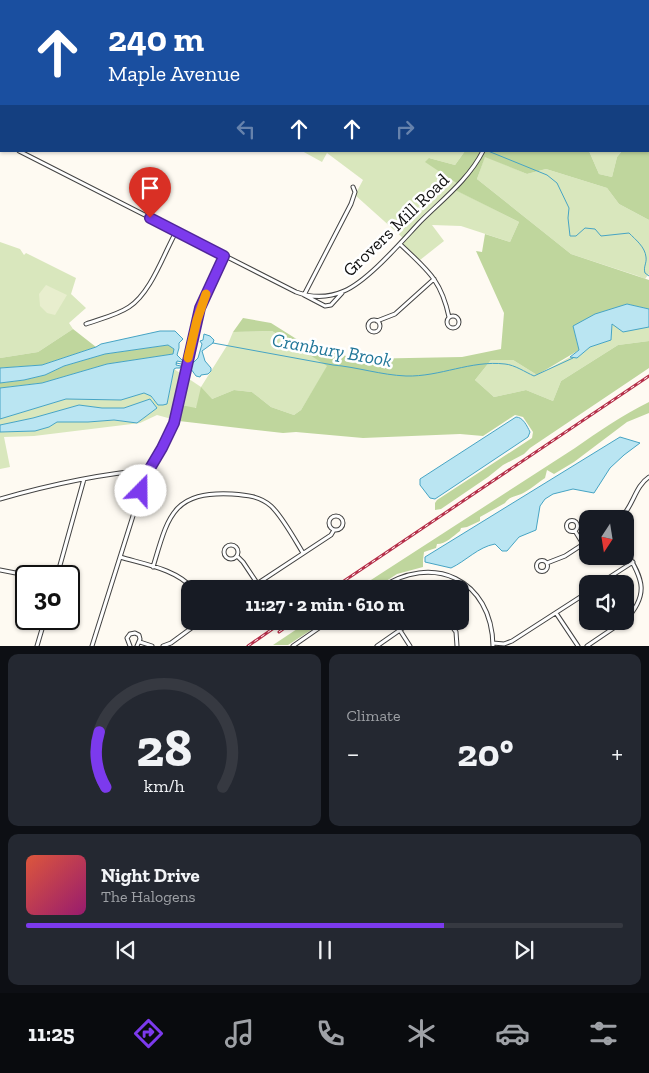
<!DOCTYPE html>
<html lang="en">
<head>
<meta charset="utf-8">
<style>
  :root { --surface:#171b24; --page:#242831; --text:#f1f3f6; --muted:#9ea1a6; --line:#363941; --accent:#7c3aed }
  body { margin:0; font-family:"Zilla Slab",serif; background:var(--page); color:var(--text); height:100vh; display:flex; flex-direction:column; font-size:19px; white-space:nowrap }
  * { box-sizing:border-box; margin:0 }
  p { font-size:16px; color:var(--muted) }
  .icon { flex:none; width:28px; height:28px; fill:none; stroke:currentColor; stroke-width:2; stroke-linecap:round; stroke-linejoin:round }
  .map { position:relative; height:646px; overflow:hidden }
  .side { display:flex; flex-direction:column; gap:8px; padding:8px; background:#0d0f14; flex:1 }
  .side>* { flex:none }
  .top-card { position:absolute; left:0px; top:0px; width:650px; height:152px; box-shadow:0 1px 4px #0004; background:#1a4fa0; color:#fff; overflow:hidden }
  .needle { width:32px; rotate:192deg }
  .tools { position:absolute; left:579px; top:510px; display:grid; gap:10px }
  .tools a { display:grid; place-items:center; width:55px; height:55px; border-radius:10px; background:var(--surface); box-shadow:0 1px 4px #0004; font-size:25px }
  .speed { position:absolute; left:15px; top:565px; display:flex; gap:10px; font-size:25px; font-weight:700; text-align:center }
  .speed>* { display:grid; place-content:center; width:65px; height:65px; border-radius:50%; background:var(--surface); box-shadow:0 1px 4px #0004; line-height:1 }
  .speed .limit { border:2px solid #111; border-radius:8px; background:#fff; color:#111 }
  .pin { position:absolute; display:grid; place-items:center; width:42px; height:42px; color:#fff; margin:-51px -21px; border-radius:50% 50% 50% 0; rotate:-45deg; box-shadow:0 0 5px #0007 }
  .pin .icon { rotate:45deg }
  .me { position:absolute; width:55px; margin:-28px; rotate:22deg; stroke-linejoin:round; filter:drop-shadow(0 0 4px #0008) }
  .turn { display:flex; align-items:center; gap:18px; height:105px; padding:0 25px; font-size:22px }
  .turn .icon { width:65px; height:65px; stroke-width:2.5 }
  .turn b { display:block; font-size:35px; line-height:42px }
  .lanes { display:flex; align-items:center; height:48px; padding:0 25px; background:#0003; justify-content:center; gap:25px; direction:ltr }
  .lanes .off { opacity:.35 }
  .big { font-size:38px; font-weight:800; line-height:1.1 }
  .side .card { flex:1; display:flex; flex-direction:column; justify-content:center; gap:8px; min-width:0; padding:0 18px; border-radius:10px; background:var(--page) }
  .side .dial { align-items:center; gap:0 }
  .dial svg { height:130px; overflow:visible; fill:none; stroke:var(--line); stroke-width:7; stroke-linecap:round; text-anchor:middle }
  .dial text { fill:var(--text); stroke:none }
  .song { display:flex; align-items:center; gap:15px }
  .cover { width:60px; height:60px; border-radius:8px; background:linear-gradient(135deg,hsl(10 70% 55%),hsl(320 70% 35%)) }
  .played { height:5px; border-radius:2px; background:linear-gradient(90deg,var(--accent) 70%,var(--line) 70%) }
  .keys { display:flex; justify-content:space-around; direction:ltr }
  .heat { display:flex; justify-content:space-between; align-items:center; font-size:28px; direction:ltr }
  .side .tiles { flex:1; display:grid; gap:8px; grid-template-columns:1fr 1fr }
  .card:last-child { grid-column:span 2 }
  .trip { position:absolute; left:181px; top:580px; width:288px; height:50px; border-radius:10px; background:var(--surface); box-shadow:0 1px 4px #0004; font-weight:800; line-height:50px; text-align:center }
  .dock { display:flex; height:80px; justify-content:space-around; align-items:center; background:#090b0e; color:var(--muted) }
  .dock .icon { width:35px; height:35px }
  .dock .selected { color:var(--accent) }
  .dock b { font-size:22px; color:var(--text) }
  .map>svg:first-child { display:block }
</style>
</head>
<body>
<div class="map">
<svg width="649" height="646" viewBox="0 0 649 646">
  <rect width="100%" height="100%" fill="#fefaf2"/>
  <path fill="#d9e7bd" d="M302,151h163l-10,14 -26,-7 29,26 -4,5 65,33 -9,20 -49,-16 -29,-1 12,16 -24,19 -21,-19 4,-3 -48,-43 8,-15 -36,-27 -5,9z
    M589,151h33l-5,6 -5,20 -13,-3z
    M485,156l42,18 19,-5 61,19 12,16 30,16v54l-4,5 -7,-3 -67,-22 -94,-75z
    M0,242l20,7 4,6 2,-2 50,25 -5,16 15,14 -17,15 4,6 -35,23 -38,6z
    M612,324l37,3v14l-31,4 -57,36 -8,20 -27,-11 -32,7 -19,-17 16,-20h22l24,15 33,-18 7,1 13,-11 21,-7z
    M272,331l56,35 -27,44 -7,5 -23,-8 -19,-15 -18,-2 -22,9 -34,18 1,4 -22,-6 -17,8 -106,13 -30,1 6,30 -10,2v-37l35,-1 14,-4 8,-5h31l26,-2 23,3 20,-15 -7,-9 -26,9h-22l-23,-3 -46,13 -33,7v-6l66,-20 55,1 23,-7 7,3 2,4 14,4 7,-35 27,18 27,-43 5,-12z"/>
  <path fill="#bfd69d" d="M649,110v110l-30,-16 -12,-16 -61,-19 -19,5 -42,-17 -8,22 94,75 78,26v29l-22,-5 -54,22 6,24 -42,25 -24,-15h-22l-16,20 19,17 32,-7 27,11 8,-20 57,-36 31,-4v27l-119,80 -6,6 -21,11 -15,12 -47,32 -6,1v-7l2,-3 95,-62 1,-6 -10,-15 -8,-2 -32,21 -23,-2 -97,4 -67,-6 -13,1 -104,-12 2,-16 15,3 5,-21 11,12 22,-9 18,2 19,15 23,8 7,-5 26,-44 -55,-35 -39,1 10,-14 28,5 35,22 51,14 105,-2 39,-8 3,-36 -28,-62 6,1 3,-18 25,8 9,-20 -66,-33 5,-5 -33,-22 4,-4 26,7 10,-14h124l10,23 13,3 5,-20 5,-6h27z
    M73,329l23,18 -54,18 -42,3v-10l38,-6z
    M168,345l6,4v5l-67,10 -65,19 -42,5v-5l24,-3 21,-5 19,-9 41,-12z
    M649,402v11l-22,9 -53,40 -20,12 -7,-4 -2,8c-6,4 -13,10 -20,14 -7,5 -15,3 -20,11l-25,14v4l-13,6 -6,1 -1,3c-7,5 -14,13 -23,13l-1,4 -12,4 -1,8v7l-26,7 -23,15h-17l218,-141c24,-17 48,-33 74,-46z
    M309,621h16l-37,24h-15z"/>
  <path fill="#e8eece" d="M46,285l21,10 -12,20 -8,-2 -7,-7 -1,-12z"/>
  <path fill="#bae5f2" stroke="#46a4c4" d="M627,304l22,5v18l-26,5 -11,-8 -1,16 -21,7 -13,11 -7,-1 9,-7 -6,-24 22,-12z
    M160,331h15l8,8 -4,4v5l-2,7 6,6 -1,1 -5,-1 -1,4 5,1 -1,2h-4l-2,1 -7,35 -4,1h-5l-7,-9 -7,-3 -23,7 -55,-1 -66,20v-31l42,-5 65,-19 66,-10 1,-5 -6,-4 -63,9 -41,12 -19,9 -21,5 -24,3v-15l42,-3 54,-18 5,-3z
    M204,334l6,2 4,4 -1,3 -11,8 3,10 6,7v3l-3,3 -7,1 -1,2 -4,-1 -5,-7 1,-5 6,-6 4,-14 -2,-3 3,-1z
    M150,399l7,9 -20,15 -23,-3 -26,2h-31l-8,5 -14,4 -35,1v-7l33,-7 46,-13 23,3h22z
    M516,417c7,0 11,9 14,15l-2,5 -93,62 -5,-1 -10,-13v-6z
    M620,437l20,6 -16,12 -14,13 -16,25 -21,-4 -20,5 -8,5 -5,7 -4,24 -17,7 -12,14h-5l-7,-7c-17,3 -29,17 -44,24l-26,-6v-5z"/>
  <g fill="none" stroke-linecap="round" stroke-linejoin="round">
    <path stroke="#46a4c4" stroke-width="1" d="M274,0l1,1
      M488,151l59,24 10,8 12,25 -1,10 2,18h6l9,-8 10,1 6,7 28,-3c7,7 16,14 17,24 1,6 -3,10 -1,16l4,3
      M213,343l120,22c24,2 48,10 73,11 34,1 65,-16 99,-12 10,1 20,8 29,12l39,-18
      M176,363l16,3"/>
    <g stroke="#424242" stroke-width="5">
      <path id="minor" d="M532,1v-1
        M0,141l1,1
        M19,151l277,141c16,6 32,6 48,-1 24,-10 58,-50 76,-69 22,-22 49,-43 63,-71
        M400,244c27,26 41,35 49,73
        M342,293l-11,12 -6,1 -21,-11 47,-91 4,-12 -2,-5
        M447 322a6 6 0 1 1 12 0a6 6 0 1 1-12 0Z
        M368 326a6 6 0 1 1 12 0a6 6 0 1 1-12 0Z
        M377,321l18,-7 39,-35
        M86,324c14,-5 31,-9 43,-17 22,-14 35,-54 47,-75
        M0,499c49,-14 98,-25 148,-29
        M329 523a7 7 0 1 1 14 0a7 7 0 1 1-14 0Z
        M620,519c13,-12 15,-33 29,-42
        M566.5 526a5.5 5.5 0 1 1 11 0a5.5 5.5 0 1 1-11 0Z
        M575,531l8,13
        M224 552a7 7 0 1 1 14 0a7 7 0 1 1-14 0Z
        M625,550c19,30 24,45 0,71
        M237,556l6,6 14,21
        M120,557c23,7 57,12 73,32
        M536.5 566a5.5 5.5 0 1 1 11 0a5.5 5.5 0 1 1-11 0Z
        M547,563l18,-7 23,-15
        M153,567c15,-50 19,-76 79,-73 14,1 28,2 39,12 11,10 24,34 32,47
        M0,570l31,6
        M57,576l27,-97
        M599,584l34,-22
        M249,589l82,-54 3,-5
        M379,589c53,-37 113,-10 114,57
        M556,613l22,33
        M394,621l16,25
        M448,621l8,11 1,14
        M140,642l12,4
        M493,643l11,1 8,-3 76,-49
        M37,646l8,-27
        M92,646l52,-165 23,-42 7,-16 27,-115 23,-52
        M130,646l-3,-8 3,-4 5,-1 4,2 1,4 -3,7
        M163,646l8,-3 30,-22
        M293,646l36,-25
        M377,646l36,-25
        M587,646l37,-25"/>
    </g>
    <use href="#minor" stroke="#fff" stroke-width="3"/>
    <g stroke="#b6304a" stroke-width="3">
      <path id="rail" d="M332,589l317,-213
        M279,632l15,-11
        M248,646l36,-25"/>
    </g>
    <use href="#rail" stroke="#fff" stroke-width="1" stroke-dasharray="4" stroke-linecap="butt"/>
  </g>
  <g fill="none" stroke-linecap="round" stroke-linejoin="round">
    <g stroke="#51269a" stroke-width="12">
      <path id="route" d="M141,491l8,-21 13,-22 12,-25 26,-115 24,-52 -74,-38"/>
    </g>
    <use href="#route" stroke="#7c3aed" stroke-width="9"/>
    <path stroke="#f59e0b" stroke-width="9" d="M188,358l9,-38 9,-26"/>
  </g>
  <g text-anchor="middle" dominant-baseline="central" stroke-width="5" stroke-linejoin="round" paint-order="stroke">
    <g font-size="18" fill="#0f0f0f" stroke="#fff">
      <text transform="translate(396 225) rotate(-44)">Grovers Mill Road</text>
    </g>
    <g font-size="19" font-style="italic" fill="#207698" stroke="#fff">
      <text transform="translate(332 350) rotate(10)">Cranbury Brook</text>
    </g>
  </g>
</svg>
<div class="tools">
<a><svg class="needle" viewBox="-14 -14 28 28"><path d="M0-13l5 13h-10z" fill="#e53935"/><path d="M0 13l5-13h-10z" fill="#9ea1a6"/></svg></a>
<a><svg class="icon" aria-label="sound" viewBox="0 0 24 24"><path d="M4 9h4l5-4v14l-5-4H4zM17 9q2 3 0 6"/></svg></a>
</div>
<div class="speed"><div class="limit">30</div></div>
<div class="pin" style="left:150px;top:218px;background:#d93025"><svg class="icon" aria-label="arrive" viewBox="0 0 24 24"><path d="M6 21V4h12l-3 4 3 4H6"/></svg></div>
<svg class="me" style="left:141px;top:491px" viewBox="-20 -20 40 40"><circle r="19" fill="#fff"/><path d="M0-13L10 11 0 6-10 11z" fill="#7c3aed"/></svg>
<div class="trip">11:27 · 2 min · 610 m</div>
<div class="top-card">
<div class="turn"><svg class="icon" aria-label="ahead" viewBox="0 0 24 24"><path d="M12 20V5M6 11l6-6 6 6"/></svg><div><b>240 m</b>Maple Avenue</div></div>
<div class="lanes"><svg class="icon off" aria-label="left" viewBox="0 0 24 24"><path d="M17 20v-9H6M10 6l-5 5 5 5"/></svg><svg class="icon" aria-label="ahead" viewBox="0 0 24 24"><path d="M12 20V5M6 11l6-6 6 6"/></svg><svg class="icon" aria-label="ahead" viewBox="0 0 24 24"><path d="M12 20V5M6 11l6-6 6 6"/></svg><svg class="icon off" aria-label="right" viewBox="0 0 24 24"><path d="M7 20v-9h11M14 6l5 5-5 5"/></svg></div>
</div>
</div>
<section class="side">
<div class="tiles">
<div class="card dial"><svg viewBox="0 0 100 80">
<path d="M14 69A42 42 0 1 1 86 69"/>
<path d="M14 69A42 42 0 0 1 10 35" stroke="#7c3aed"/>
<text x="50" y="56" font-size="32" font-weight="700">28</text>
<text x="50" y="72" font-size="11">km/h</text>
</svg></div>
<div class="card"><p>Climate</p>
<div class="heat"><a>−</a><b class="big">20°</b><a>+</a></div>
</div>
<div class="card">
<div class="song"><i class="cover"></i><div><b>Night Drive</b><p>The Halogens</p></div></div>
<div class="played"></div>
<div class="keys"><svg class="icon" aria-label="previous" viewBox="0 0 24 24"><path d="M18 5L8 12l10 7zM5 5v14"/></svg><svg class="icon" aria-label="pause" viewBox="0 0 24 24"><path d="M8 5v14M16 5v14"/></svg><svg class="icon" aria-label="next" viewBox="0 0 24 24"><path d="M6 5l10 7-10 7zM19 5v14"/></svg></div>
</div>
</div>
</section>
<nav class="dock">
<b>11:25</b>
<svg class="icon selected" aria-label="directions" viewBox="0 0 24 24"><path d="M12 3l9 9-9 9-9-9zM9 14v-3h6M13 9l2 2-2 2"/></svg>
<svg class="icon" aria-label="music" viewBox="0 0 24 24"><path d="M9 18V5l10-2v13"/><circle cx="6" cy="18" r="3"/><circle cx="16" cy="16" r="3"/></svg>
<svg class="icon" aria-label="phone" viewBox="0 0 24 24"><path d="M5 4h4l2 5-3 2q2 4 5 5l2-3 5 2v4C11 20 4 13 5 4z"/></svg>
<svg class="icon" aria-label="climate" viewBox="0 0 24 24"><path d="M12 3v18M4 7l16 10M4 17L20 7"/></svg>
<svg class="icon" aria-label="car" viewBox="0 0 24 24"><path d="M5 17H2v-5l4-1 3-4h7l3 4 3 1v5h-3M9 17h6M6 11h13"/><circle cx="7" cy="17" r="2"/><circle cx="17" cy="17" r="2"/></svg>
<svg class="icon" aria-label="filters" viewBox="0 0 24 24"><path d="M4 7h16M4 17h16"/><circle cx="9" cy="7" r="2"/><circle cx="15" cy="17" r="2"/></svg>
</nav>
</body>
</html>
